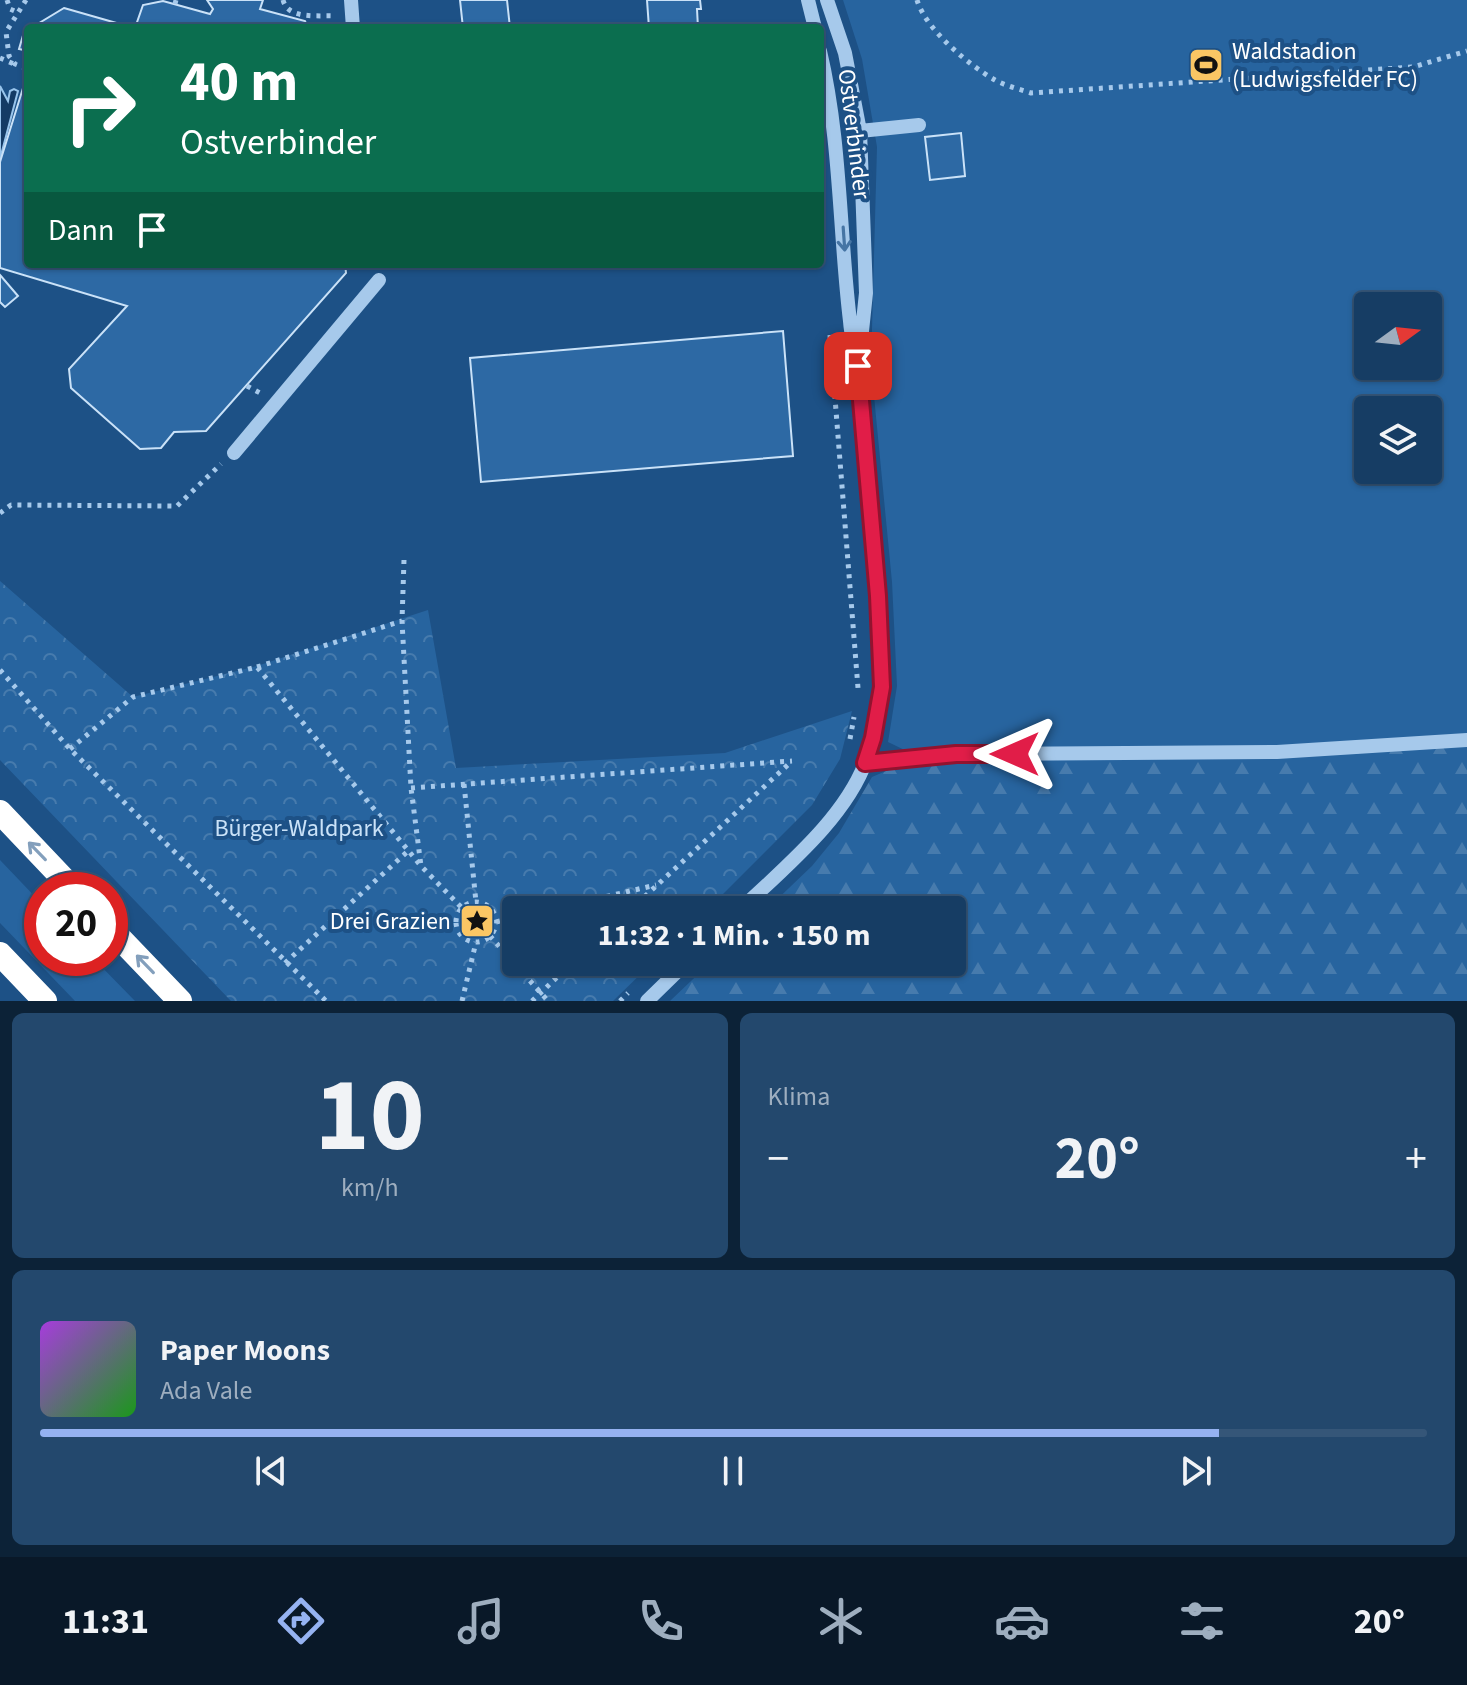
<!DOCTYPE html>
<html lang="de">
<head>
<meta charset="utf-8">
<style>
  :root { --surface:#163d64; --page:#23486d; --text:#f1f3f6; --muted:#9eaebf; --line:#355678; --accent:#95b2f1 }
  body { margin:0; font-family:"Source Sans 3",sans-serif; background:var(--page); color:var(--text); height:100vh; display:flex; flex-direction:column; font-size:30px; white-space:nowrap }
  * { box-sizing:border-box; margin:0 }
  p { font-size:26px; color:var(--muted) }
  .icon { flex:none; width:44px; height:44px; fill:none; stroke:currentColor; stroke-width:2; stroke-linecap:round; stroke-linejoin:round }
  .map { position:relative; height:1001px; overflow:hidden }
  .panel { display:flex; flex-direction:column; gap:12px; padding:12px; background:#0c2237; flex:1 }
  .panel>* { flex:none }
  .banner { position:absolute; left:24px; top:24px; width:800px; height:244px; border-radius:8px; box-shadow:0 2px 6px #0004,0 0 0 2px var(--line); background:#0b6e4f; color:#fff; overflow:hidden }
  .needle { width:52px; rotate:75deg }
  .tools { position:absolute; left:1354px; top:292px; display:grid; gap:16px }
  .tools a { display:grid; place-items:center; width:88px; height:88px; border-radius:8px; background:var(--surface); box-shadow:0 2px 6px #0004,0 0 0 2px var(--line); font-size:40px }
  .speed { position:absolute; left:24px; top:872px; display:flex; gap:16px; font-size:40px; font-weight:700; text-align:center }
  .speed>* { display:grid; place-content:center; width:104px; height:104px; border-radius:50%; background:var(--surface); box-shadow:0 2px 6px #0004,0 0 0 2px var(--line); line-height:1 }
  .speed .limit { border:12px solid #d22; background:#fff; color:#111 }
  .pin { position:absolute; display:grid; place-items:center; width:68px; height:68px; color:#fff; margin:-34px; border-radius:16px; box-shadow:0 4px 12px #0006 }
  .me { position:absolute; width:88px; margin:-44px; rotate:270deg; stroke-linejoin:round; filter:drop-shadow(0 0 6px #0008) }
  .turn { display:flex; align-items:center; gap:28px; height:168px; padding:0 24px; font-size:36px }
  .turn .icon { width:104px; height:104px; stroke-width:2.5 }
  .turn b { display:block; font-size:56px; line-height:68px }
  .then { display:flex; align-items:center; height:76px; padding:0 24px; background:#0003; gap:16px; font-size:30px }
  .big { font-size:60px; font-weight:700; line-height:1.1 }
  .panel .tile { flex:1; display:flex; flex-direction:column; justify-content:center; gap:12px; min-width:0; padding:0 28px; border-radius:12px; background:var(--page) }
  .panel .dial { align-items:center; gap:0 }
  .dial b { font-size:104px; line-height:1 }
  .song { display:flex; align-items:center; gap:24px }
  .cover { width:96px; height:96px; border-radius:12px; background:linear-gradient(135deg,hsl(280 70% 55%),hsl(120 70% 35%)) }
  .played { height:8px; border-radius:4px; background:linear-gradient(90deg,var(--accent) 85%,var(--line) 85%) }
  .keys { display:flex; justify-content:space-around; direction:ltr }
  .heat { display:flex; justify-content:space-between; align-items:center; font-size:44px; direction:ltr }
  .panel .tiles { flex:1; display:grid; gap:12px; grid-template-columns:1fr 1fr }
  .tile:last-child { grid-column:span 2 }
  .trip { position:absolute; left:502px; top:896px; width:464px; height:80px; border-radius:8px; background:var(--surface); box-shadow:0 2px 6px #0004,0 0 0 2px var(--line); font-weight:700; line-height:80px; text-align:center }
  .tabs { display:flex; height:128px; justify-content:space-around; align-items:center; background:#091828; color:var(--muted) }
  .tabs .icon { width:56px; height:56px }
  .tabs .active { color:var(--accent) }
  .tabs b { font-size:36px; color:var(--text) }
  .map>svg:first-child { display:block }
</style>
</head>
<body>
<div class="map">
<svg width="1467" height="1001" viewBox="0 0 1467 1001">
  <defs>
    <pattern id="forest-firs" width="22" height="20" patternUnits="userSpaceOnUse" patternTransform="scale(2)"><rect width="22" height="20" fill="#27649f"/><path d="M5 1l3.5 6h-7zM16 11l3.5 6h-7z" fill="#477bad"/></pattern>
    <pattern id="park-crowns" width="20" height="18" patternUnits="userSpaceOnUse" patternTransform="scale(2)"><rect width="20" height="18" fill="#27649f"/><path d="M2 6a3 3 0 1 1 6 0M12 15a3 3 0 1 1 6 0" fill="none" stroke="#477bad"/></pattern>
  </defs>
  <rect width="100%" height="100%" fill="#1d5186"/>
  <path fill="#27649f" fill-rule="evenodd" d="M843,0h624v740l-548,17 -31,-15 9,-56 -5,-104 -21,-217 6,-218 -15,-88zM1368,306h60v60h-60zM1368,410h60v60h-60z
    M0,860l42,44v54h51l42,43h-60l-75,-78z"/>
  <path fill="url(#forest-firs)" d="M1467,740v261h-797l41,-39h241v-52h-186l46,-44 27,-33 33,-56 47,-20z"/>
  <path fill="url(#park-crowns)" d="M0,581l133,116 124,-31 171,-56 28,158 269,-15 127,-42 -12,48 -28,46 -105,105h-191v52h137l-40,39h-382l-231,-241z"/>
  <path fill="#143b65" stroke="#99c5ec" stroke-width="2" d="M0,86l8,15 2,-10 4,-2 4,2 -18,68z"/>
  <path fill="#2d69a4" stroke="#cae2f8" stroke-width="2" d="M207,0h56l-3,9 45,12 3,7h-173l8,-23 20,-4 47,13 3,-5z
    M460,0h47l3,28h-47z
    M647,0h53l1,9h-4l1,19h-49z
    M64,8l70,20h-103z
    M28,30v21l-9,-2 5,-17z
    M28,72v192h317l1,9 -140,158 -32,1 -13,16 -21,1 -69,-61 -2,-19 58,-63 -127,-38v-106z
    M961,133l4,43 -35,4 -5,-43z
    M0,275l18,21 -13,11 -5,-5z
    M783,331l10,125 -312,26 -11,-124z"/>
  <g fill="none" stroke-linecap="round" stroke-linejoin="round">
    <path stroke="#a6c9eb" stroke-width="5" stroke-dasharray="4 6" stroke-linecap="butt" d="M7,0l3,9 7,3
      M26,0l-20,32 3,24 6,8 13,5
      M283,0c5,20 35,15 52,16
      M917,0c9,30 52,65 78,80 11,6 24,9 36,13l382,-26 54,-16
      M175,4l1,-4
      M0,58l14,6
      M830,335l28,353
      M247,386l15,8
      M0,513l11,-8 166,1 44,-42
      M404,560l-2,61 9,167 10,78 41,42
      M257,667l145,-46
      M0,670l70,79 256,252
      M850,739l4,-22
      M70,749l63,-52 124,-30 164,199
      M464,784l12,118
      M411,788l381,-27
      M456 922a20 20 0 1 1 40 0a20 20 0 1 1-40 0Z
      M548,910l108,-25
      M630,910l161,-148
      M715,910l8,-8
      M496,922l20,-5
      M490,936l58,65
      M285,963l123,-112
      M462,1001l14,-59
      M532,1001l41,-39
      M620,1001l8,-8"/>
    <path stroke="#a6c9eb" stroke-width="14" d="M351,0l2,28
      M808,0l7,28
      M827,0l18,53 15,78 6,162 -6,57
      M860,131l59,-6
      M234,453l145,-173
      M865,763l91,-9 321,-2 190,-12
      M740,910c44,-42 107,-93 127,-152 22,-65 13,-136 8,-203 -6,-62 -9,-125 -17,-187 -2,-16 -7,-31 -8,-47 -11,-91 -9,-181 -30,-270
      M647,1001l40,-39"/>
    <path stroke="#fff" stroke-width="24" d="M0,812l74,78
      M110,928l70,73
      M0,954l45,47"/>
  </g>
  <defs><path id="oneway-shaft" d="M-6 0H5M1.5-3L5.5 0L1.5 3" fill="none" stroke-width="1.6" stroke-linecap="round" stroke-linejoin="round" transform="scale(2)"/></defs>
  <use stroke="#4675a4" href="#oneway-shaft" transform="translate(844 239) rotate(86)"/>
  <g stroke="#839fbc">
    <use href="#oneway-shaft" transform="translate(37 851) rotate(-134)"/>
    <use href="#oneway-shaft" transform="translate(145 964) rotate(-134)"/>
  </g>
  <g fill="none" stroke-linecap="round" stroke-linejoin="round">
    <g stroke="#92132f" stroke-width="20">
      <path id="route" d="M858,366l20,230 4,91 -9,51 -8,25 91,-9h59"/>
    </g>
    <use href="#route" stroke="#e11d48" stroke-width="14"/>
  </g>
  <defs>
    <g id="stadium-square" transform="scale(1.8)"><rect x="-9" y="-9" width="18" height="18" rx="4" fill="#fac664" stroke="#1d5186"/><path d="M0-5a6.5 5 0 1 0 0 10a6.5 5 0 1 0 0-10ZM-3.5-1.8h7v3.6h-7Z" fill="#111"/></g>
    <g id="sight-square" transform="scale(1.8)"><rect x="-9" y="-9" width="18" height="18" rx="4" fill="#fac664" stroke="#1d5186"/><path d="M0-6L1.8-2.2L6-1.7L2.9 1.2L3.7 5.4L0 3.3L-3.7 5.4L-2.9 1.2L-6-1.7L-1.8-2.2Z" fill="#111"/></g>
  </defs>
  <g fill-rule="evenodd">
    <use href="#stadium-square" x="1206" y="65"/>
    <use href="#sight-square" x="477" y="921"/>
  </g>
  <g text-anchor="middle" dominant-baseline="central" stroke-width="8" stroke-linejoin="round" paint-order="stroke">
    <g font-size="24" fill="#fff" stroke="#1d5186" text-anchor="start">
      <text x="1232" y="51">Waldstadion<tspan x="1232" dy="28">(Ludwigsfelder FC)</tspan></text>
      <text x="451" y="921" text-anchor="end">Drei Grazien</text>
    </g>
    <g font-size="24" fill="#fff" stroke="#1d5186">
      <text transform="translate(854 134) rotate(83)">Ostverbinder</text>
    </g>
    <g font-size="24" fill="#cae2f8" stroke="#1d5186">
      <text x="299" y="828">Bürger-Waldpark</text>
    </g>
  </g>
</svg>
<div class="tools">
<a><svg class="needle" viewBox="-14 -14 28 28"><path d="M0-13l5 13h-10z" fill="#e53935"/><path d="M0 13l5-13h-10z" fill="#9eaebf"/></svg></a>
<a><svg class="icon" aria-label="layers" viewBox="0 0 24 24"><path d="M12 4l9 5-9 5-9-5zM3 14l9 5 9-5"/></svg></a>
</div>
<div class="speed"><div class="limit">20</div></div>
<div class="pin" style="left:858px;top:366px;background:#d93025"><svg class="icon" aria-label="arrive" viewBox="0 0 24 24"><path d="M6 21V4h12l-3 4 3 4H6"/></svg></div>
<svg class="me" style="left:1015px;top:754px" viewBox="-20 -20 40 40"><path d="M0-17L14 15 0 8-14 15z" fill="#e11d48" stroke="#fff" stroke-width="4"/></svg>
<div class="trip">11:32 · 1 Min. · 150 m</div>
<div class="banner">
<div class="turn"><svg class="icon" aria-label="right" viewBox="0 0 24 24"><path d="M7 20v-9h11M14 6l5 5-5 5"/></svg><div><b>40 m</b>Ostverbinder</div></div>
<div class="then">Dann<svg class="icon" aria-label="arrive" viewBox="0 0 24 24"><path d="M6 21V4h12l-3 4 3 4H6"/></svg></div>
</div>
</div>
<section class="panel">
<div class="tiles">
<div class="tile dial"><b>10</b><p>km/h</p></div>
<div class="tile"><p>Klima</p>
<div class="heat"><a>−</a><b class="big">20°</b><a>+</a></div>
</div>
<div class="tile">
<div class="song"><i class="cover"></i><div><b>Paper Moons</b><p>Ada Vale</p></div></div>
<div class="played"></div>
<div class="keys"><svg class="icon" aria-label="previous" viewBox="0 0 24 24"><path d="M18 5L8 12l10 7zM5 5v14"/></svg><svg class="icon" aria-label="pause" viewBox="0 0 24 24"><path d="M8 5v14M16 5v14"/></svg><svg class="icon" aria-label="next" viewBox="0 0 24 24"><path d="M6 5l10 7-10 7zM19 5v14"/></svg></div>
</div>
</div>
</section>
<nav class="tabs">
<b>11:31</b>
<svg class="icon active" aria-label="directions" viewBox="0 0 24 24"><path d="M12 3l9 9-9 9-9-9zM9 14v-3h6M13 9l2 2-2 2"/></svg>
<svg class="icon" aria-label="music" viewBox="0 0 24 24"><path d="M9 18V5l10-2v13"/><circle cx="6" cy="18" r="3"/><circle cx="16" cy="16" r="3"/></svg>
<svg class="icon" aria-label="phone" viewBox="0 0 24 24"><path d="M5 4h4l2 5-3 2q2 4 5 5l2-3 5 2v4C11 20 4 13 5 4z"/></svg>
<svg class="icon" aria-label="climate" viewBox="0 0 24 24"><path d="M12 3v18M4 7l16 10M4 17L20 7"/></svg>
<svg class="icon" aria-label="car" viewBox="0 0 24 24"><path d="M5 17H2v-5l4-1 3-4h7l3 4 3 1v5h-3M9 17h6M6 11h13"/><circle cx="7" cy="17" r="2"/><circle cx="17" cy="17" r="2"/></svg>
<svg class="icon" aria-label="filters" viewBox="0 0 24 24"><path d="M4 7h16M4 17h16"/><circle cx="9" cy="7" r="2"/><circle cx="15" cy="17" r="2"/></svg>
<b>20°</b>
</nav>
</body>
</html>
